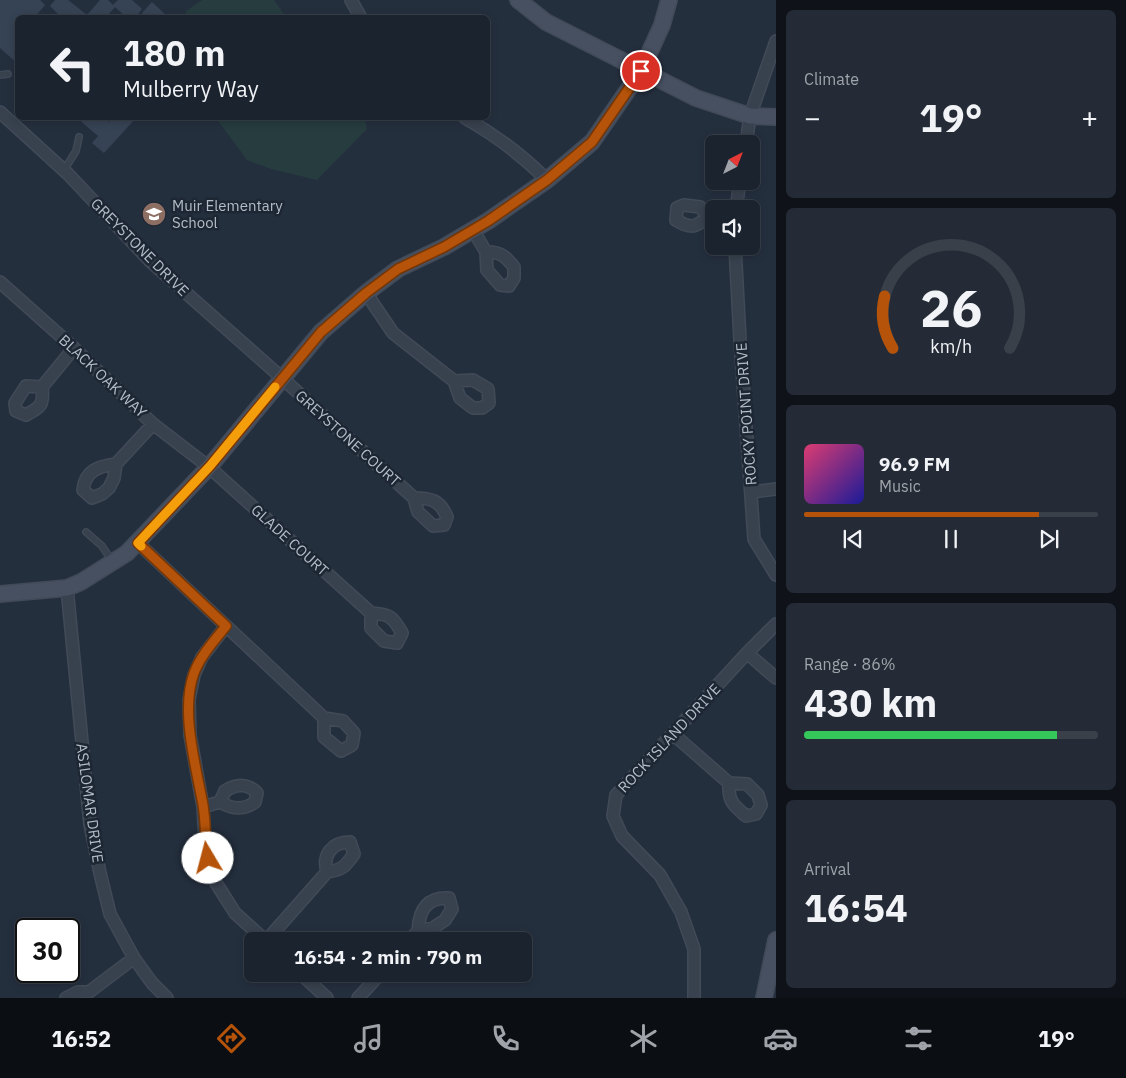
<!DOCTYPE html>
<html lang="en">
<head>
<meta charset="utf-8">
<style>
  :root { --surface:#1b232e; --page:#242b36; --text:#f1f3f6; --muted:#a0a4aa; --line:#39404a; --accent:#b45309 }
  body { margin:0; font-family:"IBM Plex Sans",sans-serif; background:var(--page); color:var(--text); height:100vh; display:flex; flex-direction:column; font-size:19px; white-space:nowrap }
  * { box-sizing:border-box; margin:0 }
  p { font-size:16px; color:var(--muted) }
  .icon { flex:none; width:28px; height:28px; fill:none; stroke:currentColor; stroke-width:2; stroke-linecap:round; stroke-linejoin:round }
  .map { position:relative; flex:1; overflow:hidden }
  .panel { display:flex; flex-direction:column; gap:10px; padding:10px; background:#0f1319; width:350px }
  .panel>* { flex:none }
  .guide { position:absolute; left:15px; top:15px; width:475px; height:105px; border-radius:8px; box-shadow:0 2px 8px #0003,0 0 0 1px var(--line); background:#1b232e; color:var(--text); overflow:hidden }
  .needle { width:32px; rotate:42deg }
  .buttons { position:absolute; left:705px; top:135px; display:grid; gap:10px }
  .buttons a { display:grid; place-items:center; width:55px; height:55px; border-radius:8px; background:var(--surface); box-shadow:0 2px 8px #0003,0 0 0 1px var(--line); font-size:25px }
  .speed { position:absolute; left:15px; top:918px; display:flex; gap:10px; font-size:25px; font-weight:700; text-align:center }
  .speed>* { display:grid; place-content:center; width:65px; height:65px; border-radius:50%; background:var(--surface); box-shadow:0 2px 8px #0003,0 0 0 1px var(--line); line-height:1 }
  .speed .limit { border:2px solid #111; border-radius:8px; background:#fff; color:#111 }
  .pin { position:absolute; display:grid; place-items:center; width:42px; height:42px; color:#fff; margin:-21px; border:2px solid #fff; border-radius:50%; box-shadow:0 1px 5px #0007 }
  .me { position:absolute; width:55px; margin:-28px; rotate:352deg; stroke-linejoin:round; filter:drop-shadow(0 0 4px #0008) }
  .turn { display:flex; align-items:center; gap:18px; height:105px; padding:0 25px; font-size:22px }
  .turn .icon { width:65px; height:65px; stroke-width:2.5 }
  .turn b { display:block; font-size:35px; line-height:42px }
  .big { font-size:38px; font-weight:700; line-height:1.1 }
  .panel .tile { flex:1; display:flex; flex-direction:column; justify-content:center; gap:8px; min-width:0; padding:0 18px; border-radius:8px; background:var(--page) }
  .panel .dial { align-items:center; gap:0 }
  .dial svg { height:130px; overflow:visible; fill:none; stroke:var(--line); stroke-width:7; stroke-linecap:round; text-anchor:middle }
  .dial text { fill:var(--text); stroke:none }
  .song { display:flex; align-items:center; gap:15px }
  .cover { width:60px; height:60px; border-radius:8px; background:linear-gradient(135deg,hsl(340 70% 55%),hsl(240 70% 35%)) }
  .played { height:5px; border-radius:2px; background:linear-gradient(90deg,var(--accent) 80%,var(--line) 80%) }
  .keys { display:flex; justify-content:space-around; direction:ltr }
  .heat { display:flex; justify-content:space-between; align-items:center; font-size:28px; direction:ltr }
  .charge { height:8px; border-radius:4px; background:linear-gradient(90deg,#34c759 86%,var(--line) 0) }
  .trip { position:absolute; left:244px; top:932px; width:288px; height:50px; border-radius:8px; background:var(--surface); box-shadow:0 2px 8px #0003,0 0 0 1px var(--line); font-weight:700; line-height:50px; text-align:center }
  .tab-bar { display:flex; height:80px; justify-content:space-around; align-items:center; background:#0b0e12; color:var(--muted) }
  .tab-bar .icon { width:35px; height:35px }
  .tab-bar .selected { color:var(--accent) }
  .tab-bar b { font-size:22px; color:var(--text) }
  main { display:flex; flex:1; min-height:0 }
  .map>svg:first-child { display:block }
</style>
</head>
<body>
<main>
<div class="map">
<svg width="776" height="998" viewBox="0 0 776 998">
  <rect width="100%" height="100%" fill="#242f3e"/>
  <path fill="#263c3f" d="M202,0h72l12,17h-101l1,-6z
    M216,118h149l2,11 -50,51 -46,-11 -24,-9z"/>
  <path fill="#364354" d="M0,0h40l5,5 -11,13h-16v46l-18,-16z
    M55,0h13l19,15 13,-15h8l5,5 5,-5h14l10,9 -7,9h-8l-12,-11 -10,11h-43l-12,-12z
    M152,2l17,16h-22l-5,-5z
    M77,118h27l5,4 4,-4h23l-32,35 -12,-10 6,-7z"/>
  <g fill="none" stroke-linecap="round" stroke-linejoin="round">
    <g stroke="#414a57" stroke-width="8">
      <path id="lane" d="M0,75l8,-1
        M64,170l12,-19 3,-14
        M86,532l16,14 10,15"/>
    </g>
    <g stroke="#414a57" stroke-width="14">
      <path id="street" d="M351,0l10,18
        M0,112l68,62 82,87 132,117 132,120 4,14 15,14 11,-1 3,-8c-7,-17 -16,-19 -33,-19
        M465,118c32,18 56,36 82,62
        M746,144l4,-28 26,-75
        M736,209l4,-28
        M709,218l-9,-11 -16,-2 -7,3 -1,12c24,15 21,-3 38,-2
        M473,230l13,22 1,18 13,15 9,1 5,-8v-11c-8,-10 -14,-16 -28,-15
        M735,246l5,94 14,199 22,36
        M0,282l74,66 79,76 56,43 162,146c19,1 22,4 31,20l-5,10 -13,-2 -13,-13v-15
        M366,293l27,40 61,48 6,17 13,10h9l7,-5 -1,-14 -15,-9 -19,1
        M42,387l-16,-1 -11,17 1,8 10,4c15,-8 18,-10 16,-28l32,-39
        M116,464c-18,2 -31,7 -33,26l9,8 10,-4 7,-6 5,-10 2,-14 37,-40
        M752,492l24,-3
        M138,543l186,175 19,3 11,12 -2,12 -11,6 -17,-14v-19
        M67,588l23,236 10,49 10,41 24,44 18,25 15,15
        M226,626l-24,31 -8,18 -5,25 1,35 13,72 2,34 6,34 24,38 31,28 61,-69c15,-2 18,-5 27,-18l-4,-12c-18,0 -28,13 -23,30
        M747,653l29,25
        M673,734l56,49 18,1 11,11 3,10 -5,9 -10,2c-13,-11 -18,-15 -17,-33
        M203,807l17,-5c12,7 23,9 35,0l2,-9c-9,-10 -21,-9 -32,-2l-5,11
        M409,941l9,-10 15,-3 12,-8 7,-11 -3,-11c-23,-1 -30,13 -31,33
        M301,974l26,24
        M89,992l45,-34
        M66,998l12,-6h11
        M358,998l22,-24
        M694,998v-49l-13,-37 -21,-37 -38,-39 -9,-20 3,-21 131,-142 29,-29"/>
    </g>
    <g stroke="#414a57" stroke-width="18">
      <path id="secondary" d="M518,0l28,22 150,76 54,18 26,1
        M0,594l67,-6 14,-6 46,-29 82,-86 112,-135 45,-39 32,-24 46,-22 44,-26 59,-41 45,-38 49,-71 21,-46 7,-25
        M764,998l12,-58"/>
    </g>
    <use href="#lane" stroke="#38414e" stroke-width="5.5"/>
    <use href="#street" stroke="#38414e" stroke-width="11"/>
    <use href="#secondary" stroke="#465061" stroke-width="15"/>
  </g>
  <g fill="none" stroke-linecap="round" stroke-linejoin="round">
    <g stroke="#753606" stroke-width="12">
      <path id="route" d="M208,858c-3,-17 -2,-35 -5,-53 -7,-39 -23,-94 -9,-132 7,-18 20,-32 32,-47l-88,-83 72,-77 111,-134 45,-39 32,-24 46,-22 44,-26 59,-41 45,-38 49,-71"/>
    </g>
    <use href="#route" stroke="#b45309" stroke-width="9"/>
    <path stroke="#f59e0b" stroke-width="9" d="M141,546l-3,-3 72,-77 65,-79"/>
  </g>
  <defs>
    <g id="school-disc" transform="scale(1.25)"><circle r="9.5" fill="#8d6e63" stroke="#1d2633"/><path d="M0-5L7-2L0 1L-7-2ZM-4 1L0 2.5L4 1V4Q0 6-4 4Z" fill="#fff"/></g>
  </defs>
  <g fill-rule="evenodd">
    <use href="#school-disc" x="154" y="214"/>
  </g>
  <g text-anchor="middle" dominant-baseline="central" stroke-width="5" stroke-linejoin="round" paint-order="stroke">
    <g font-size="15" fill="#b4bcc9" stroke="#1d2633" text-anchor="start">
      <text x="172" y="205">Muir Elementary<tspan x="172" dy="17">School</tspan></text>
    </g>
    <g font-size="15" fill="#b4bcc9" stroke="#1d2633">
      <text transform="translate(140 247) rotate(45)">GREYSTONE DRIVE</text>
      <text transform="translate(103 376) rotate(43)">BLACK OAK WAY</text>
      <text transform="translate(746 414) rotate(-94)">ROCKY POINT DRIVE</text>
      <text transform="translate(348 438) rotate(42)">GREYSTONE COURT</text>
      <text transform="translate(290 540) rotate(42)">GLADE COURT</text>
      <text transform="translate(669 738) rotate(-47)">ROCK ISLAND DRIVE</text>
      <text transform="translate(90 803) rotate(82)">ASILOMAR DRIVE</text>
    </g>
  </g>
</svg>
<div class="buttons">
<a><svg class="needle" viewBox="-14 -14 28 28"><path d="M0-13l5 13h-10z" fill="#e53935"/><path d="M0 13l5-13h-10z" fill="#a0a4aa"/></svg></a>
<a><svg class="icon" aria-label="sound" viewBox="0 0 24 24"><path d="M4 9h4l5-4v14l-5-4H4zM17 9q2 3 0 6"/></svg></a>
</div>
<div class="speed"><div class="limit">30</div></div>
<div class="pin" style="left:641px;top:71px;background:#d93025"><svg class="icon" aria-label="arrive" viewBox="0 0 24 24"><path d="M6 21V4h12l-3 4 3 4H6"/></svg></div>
<svg class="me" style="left:208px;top:858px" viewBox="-20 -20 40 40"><circle r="19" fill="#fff"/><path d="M0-13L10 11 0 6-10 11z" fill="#b45309"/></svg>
<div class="trip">16:54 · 2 min · 790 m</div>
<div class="guide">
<div class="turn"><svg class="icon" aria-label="left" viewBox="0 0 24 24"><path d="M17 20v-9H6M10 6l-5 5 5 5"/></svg><div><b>180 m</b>Mulberry Way</div></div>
</div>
</div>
<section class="panel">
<div class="tile"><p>Climate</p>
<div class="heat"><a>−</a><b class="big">19°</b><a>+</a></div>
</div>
<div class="tile dial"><svg viewBox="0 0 100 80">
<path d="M14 69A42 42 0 1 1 86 69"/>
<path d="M14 69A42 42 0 0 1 9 37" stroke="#b45309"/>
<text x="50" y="56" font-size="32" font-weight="700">26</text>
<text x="50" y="72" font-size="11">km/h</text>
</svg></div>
<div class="tile">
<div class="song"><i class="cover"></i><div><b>96.9 FM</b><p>Music</p></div></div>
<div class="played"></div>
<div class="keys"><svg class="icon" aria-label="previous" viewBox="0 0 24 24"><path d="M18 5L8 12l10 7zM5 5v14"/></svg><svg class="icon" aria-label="pause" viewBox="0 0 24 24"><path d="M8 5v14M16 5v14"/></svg><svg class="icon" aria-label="next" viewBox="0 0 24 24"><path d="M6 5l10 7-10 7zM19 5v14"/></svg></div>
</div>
<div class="tile"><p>Range · 86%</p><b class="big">430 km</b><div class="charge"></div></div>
<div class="tile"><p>Arrival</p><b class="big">16:54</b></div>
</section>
</main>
<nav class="tab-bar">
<b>16:52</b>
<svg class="icon selected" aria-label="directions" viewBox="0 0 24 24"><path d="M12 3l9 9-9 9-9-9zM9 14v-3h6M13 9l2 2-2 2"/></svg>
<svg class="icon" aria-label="music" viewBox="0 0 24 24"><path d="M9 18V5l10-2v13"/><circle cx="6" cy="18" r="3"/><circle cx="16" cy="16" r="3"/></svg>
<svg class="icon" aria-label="phone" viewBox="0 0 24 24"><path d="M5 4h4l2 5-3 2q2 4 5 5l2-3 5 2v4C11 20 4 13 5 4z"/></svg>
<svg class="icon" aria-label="climate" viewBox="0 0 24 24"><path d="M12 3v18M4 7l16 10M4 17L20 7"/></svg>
<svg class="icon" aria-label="car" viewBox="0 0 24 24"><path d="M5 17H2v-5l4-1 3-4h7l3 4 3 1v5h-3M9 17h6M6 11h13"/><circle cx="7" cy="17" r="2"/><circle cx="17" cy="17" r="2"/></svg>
<svg class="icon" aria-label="filters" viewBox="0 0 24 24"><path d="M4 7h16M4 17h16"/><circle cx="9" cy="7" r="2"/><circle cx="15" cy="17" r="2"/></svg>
<b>19°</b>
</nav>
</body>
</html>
